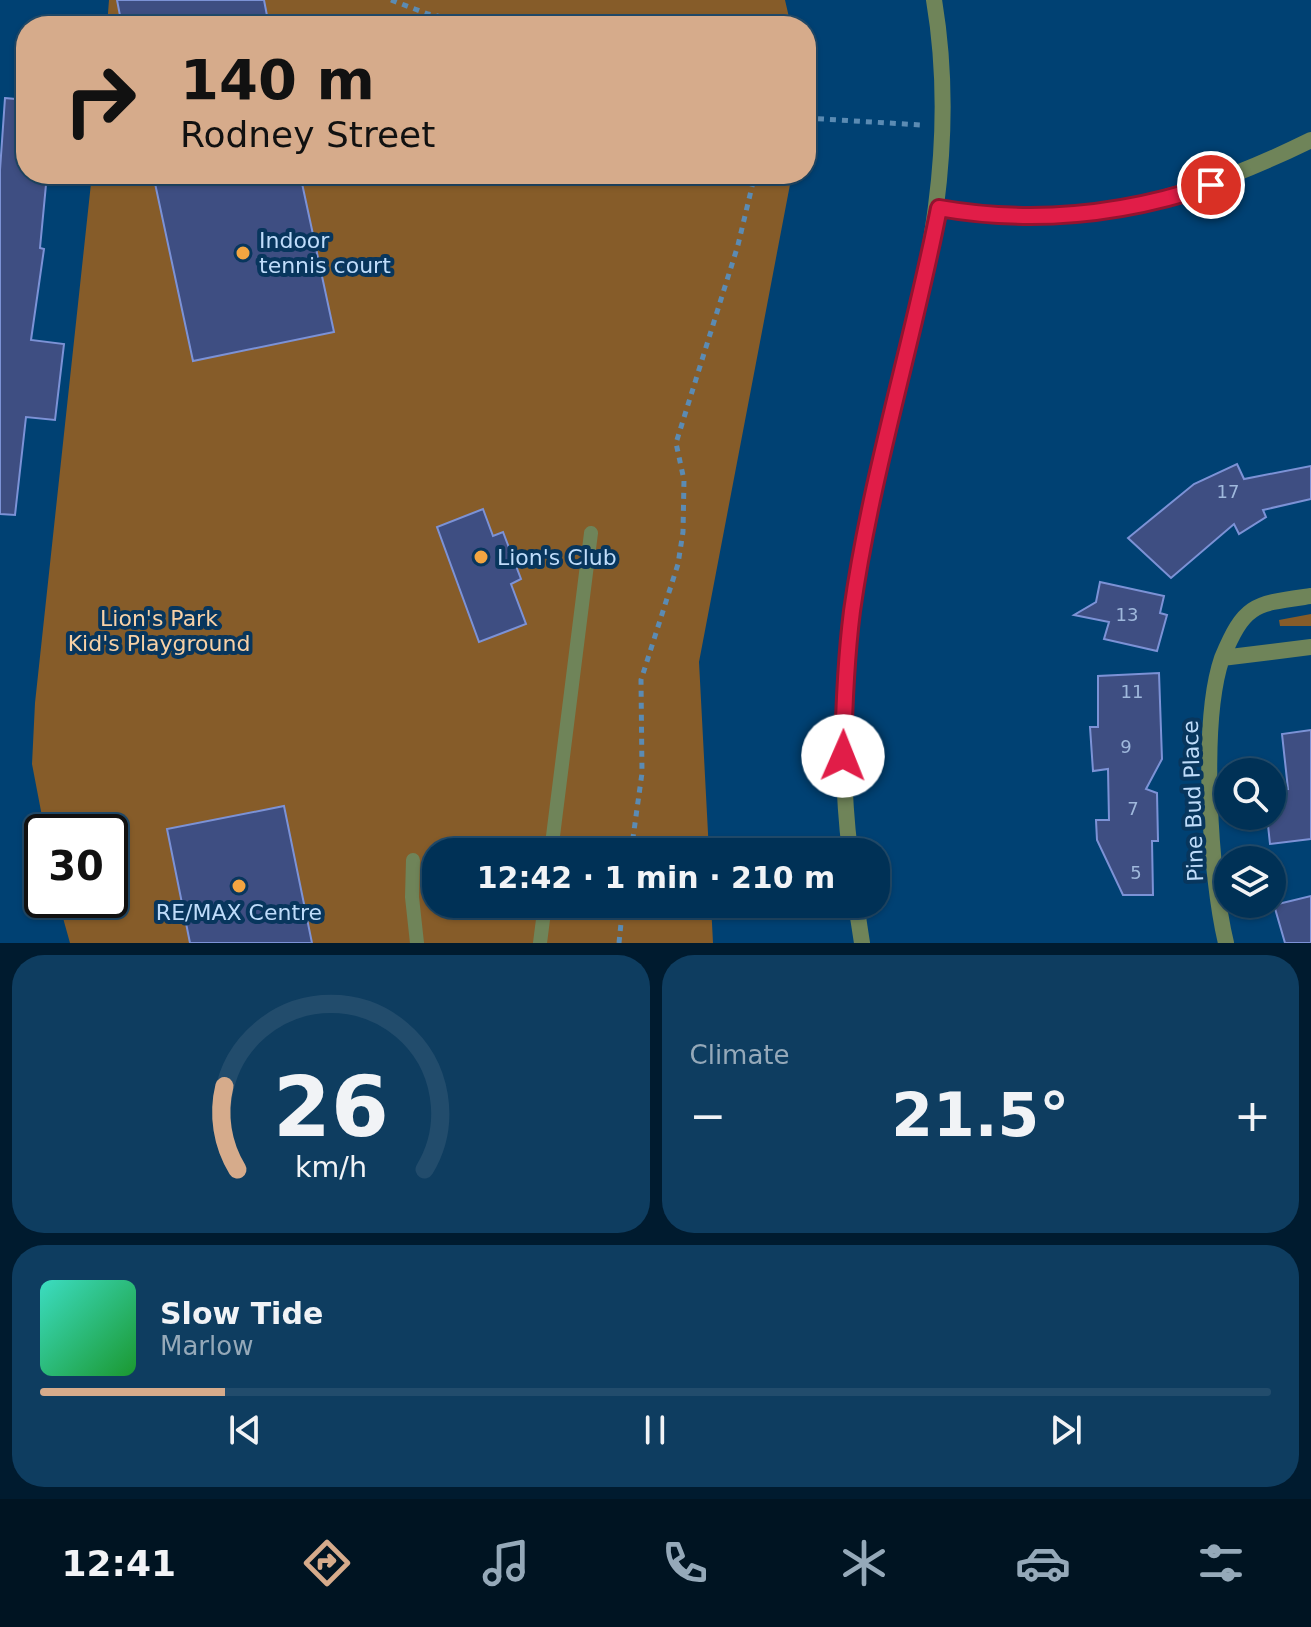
<!DOCTYPE html>
<html lang="en">
<head>
<meta charset="utf-8">
<style>
  :root { --surface:#003156; --page:#0e3d60; --text:#f1f3f6; --muted:#95a9b9; --line:#224c6c; --accent:#d6ab8b }
  body { margin:0; font-family:"DejaVu Sans",sans-serif; background:var(--page); color:var(--text); height:100vh; display:flex; flex-direction:column; font-size:30px; white-space:nowrap }
  * { box-sizing:border-box; margin:0 }
  p { font-size:26px; color:var(--muted) }
  .icon { flex:none; width:44px; height:44px; fill:none; stroke:currentColor; stroke-width:2; stroke-linecap:round; stroke-linejoin:round }
  .map { position:relative; height:943px; overflow:hidden }
  .sheet { display:flex; flex-direction:column; gap:12px; padding:12px; background:#001b2f; flex:1 }
  .sheet>* { flex:none }
  .hud { position:absolute; left:16px; top:16px; width:800px; height:168px; border-radius:32px; box-shadow:0 2px 6px #0004,0 0 0 2px var(--line); background:#d6ab8b; color:#111; overflow:hidden }
  .fabs { position:absolute; left:1214px; top:758px; display:grid; gap:16px }
  .fabs a { display:grid; place-items:center; width:72px; height:72px; border-radius:50%; background:var(--surface); box-shadow:0 2px 6px #0004,0 0 0 2px var(--line); font-size:40px }
  .speed { position:absolute; left:24px; top:814px; display:flex; gap:16px; font-size:40px; font-weight:700; text-align:center }
  .speed>* { display:grid; place-content:center; width:104px; height:104px; border-radius:50%; background:var(--surface); box-shadow:0 2px 6px #0004,0 0 0 2px var(--line); line-height:1 }
  .speed .limit { border:4px solid #111; border-radius:12px; background:#fff; color:#111 }
  .pin { position:absolute; display:grid; place-items:center; width:68px; height:68px; color:#fff; margin:-34px; border:4px solid #fff; border-radius:50%; box-shadow:0 2px 8px #0007 }
  .me { position:absolute; width:88px; margin:-44px; rotate:1deg; stroke-linejoin:round; filter:drop-shadow(0 0 6px #0008) }
  .turn { display:flex; align-items:center; gap:28px; height:168px; padding:0 32px; font-size:36px }
  .turn .icon { width:104px; height:104px; stroke-width:2.5 }
  .turn b { display:block; font-size:56px; line-height:68px }
  .big { font-size:60px; font-weight:700; line-height:1.1 }
  .sheet .card { flex:1; display:flex; flex-direction:column; justify-content:center; gap:12px; min-width:0; padding:0 28px; border-radius:32px; background:var(--page) }
  .sheet .dial { align-items:center; gap:0 }
  .dial svg { height:208px; overflow:visible; fill:none; stroke:var(--line); stroke-width:7; stroke-linecap:round; text-anchor:middle }
  .dial text { fill:var(--text); stroke:none }
  .song { display:flex; align-items:center; gap:24px }
  .cover { width:96px; height:96px; border-radius:12px; background:linear-gradient(135deg,hsl(170 70% 55%),hsl(130 70% 35%)) }
  .played { height:8px; border-radius:4px; background:linear-gradient(90deg,var(--accent) 15%,var(--line) 15%) }
  .keys { display:flex; justify-content:space-around; direction:ltr }
  .heat { display:flex; justify-content:space-between; align-items:center; font-size:44px; direction:ltr }
  .sheet .tiles { flex:1; display:grid; gap:12px; grid-template-columns:1fr 1fr }
  .card:last-child { grid-column:span 2 }
  .trip { position:absolute; left:422px; top:838px; width:468px; height:80px; border-radius:32px; background:var(--surface); box-shadow:0 2px 6px #0004,0 0 0 2px var(--line); font-weight:700; line-height:80px; text-align:center }
  .tabs { display:flex; height:128px; justify-content:space-around; align-items:center; background:#001422; color:var(--muted) }
  .tabs .icon { width:56px; height:56px }
  .tabs .active { color:var(--accent) }
  .tabs b { font-size:36px; color:var(--text) }
  .map>svg:first-child { display:block }
</style>
</head>
<body>
<div class="map">
<svg width="1311" height="943" viewBox="0 0 1311 943">
  <rect width="100%" height="100%" fill="#004173"/>
  <path fill="#865c29" d="M109,0h676l6,26h-684z
    M92,174h700l-93,488 10,190h-273v52h275l2,39h-643l-12,-43h52v-68h-65l-13,-68 3,-61z
    M1311,614v12h-31l-1,-6z"/>
  <path fill="#3e4e82" stroke="#7c92d6" stroke-width="2" d="M117,0h147l5,26h-147z
    M5,98l21,2v74h21l-7,74 4,1 -13,91 33,4 -9,76 -29,-3 -11,98 -15,-1v-344z
    M153,174h147l34,158 -141,29z
    M1237,464l7,15 67,-13v33l-48,11 3,7 -27,17 -5,-10 -63,54 -43,-40 66,-54z
    M483,509l10,27 10,-4 18,47 -10,5 15,40 -47,18 -42,-115z
    M1100,582l64,14 -4,17 7,2 -10,36 -53,-12 5,-17 -35,-7 22,-13z
    M1159,673l3,86 -16,30 11,4 1,48h-6l1,54h-30l-26,-55 -1,-20h13l-1,-51 -15,2 -3,-44h8v-51z
    M1311,730v109l-41,5 -3,-28h5v-26l16,-1 -6,-55z
    M284,806l28,137h-122l-23,-114z
    M1311,896v47h-26l-11,-38z"/>
  <g fill="none" stroke-linecap="round" stroke-linejoin="round">
    <path stroke="#5b8bb3" stroke-width="5" stroke-dasharray="6 6" stroke-linecap="butt" d="M391,0l37,14 55,12
      M806,118l115,7
      M631,852l11,-79 -1,-93 37,-116 5,-32 1,-52 -8,-37 62,-198 17,-71
      M619,943l4,-39"/>
    <path stroke="#6f8459" stroke-width="14" d="M551,852l40,-319
      M413,860l-1,37 5,46
      M540,943l5,-39"/>
    <path stroke="#6f8459" stroke-width="16" d="M939,208c137,24 250,-8 372,-68
      M1311,596c-57,8 -66,7 -89,62l89,-11
      M1222,658c-22,64 -12,219 4,285
      M850,852c-13,-107 -5,-214 16,-320 37,-184 100,-341 68,-532
      M856,904l6,39"/>
  </g>
  <g fill="none" stroke-linecap="round" stroke-linejoin="round">
    <g stroke="#92132f" stroke-width="20">
      <path id="route" d="M843,756c1,-49 3,-97 9,-145 19,-136 61,-269 87,-403 91,16 184,7 272,-23"/>
    </g>
    <use href="#route" stroke="#e11d48" stroke-width="14"/>
  </g>
  <g fill="#f2a541" stroke="#08365d" stroke-width="3">
    <circle cx="243" cy="253" r="8"/>
    <circle cx="481" cy="557" r="8"/>
    <circle cx="239" cy="886" r="8"/>
  </g>
  <g text-anchor="middle" dominant-baseline="central" stroke-width="8" stroke-linejoin="round" paint-order="stroke">
    <g font-size="18" fill="#9fb8dc">
      <text x="1228" y="491">17</text>
      <text x="1127" y="614">13</text>
      <text x="1132" y="691">11</text>
      <text x="1126" y="746">9</text>
      <text x="1133" y="808">7</text>
      <text x="1136" y="872">5</text>
    </g>
    <g font-size="22" fill="#bfdcfa" stroke="#08365d" text-anchor="start">
      <text x="259" y="240">Indoor<tspan x="259" dy="25">tennis court</tspan></text>
      <text x="497" y="557">Lion's Club</text>
      <text x="239" y="912" text-anchor="middle">RE/MAX Centre</text>
    </g>
    <g font-size="22" fill="#f8d1a6" stroke="#08365d">
      <text x="159" y="618">Lion's Park<tspan x="159" dy="25">Kid's Playground</tspan></text>
    </g>
    <g font-size="22" fill="#bfdcfa" stroke="#08365d">
      <text transform="translate(1193 801) rotate(-92)">Pine Bud Place</text>
    </g>
  </g>
</svg>
<div class="fabs">
<a><svg class="icon" aria-label="search" viewBox="0 0 24 24"><circle cx="10" cy="10" r="6"/><path d="M15 15l6 6"/></svg></a>
<a><svg class="icon" aria-label="layers" viewBox="0 0 24 24"><path d="M12 4l9 5-9 5-9-5zM3 14l9 5 9-5"/></svg></a>
</div>
<div class="speed"><div class="limit">30</div></div>
<div class="pin" style="left:1211px;top:185px;background:#d93025"><svg class="icon" aria-label="arrive" viewBox="0 0 24 24"><path d="M6 21V4h12l-3 4 3 4H6"/></svg></div>
<svg class="me" style="left:843px;top:756px" viewBox="-20 -20 40 40"><circle r="19" fill="#fff"/><path d="M0-13L10 11 0 6-10 11z" fill="#e11d48"/></svg>
<div class="trip">12:42 · 1 min · 210 m</div>
<div class="hud">
<div class="turn"><svg class="icon" aria-label="right" viewBox="0 0 24 24"><path d="M7 20v-9h11M14 6l5 5-5 5"/></svg><div><b>140 m</b>Rodney Street</div></div>
</div>
</div>
<section class="sheet">
<div class="tiles">
<div class="card dial"><svg viewBox="0 0 100 80">
<path d="M14 69A42 42 0 1 1 86 69"/>
<path d="M14 69A42 42 0 0 1 9 37" stroke="#d6ab8b"/>
<text x="50" y="56" font-size="32" font-weight="700">26</text>
<text x="50" y="72" font-size="11">km/h</text>
</svg></div>
<div class="card"><p>Climate</p>
<div class="heat"><a>−</a><b class="big">21.5°</b><a>+</a></div>
</div>
<div class="card">
<div class="song"><i class="cover"></i><div><b>Slow Tide</b><p>Marlow</p></div></div>
<div class="played"></div>
<div class="keys"><svg class="icon" aria-label="previous" viewBox="0 0 24 24"><path d="M18 5L8 12l10 7zM5 5v14"/></svg><svg class="icon" aria-label="pause" viewBox="0 0 24 24"><path d="M8 5v14M16 5v14"/></svg><svg class="icon" aria-label="next" viewBox="0 0 24 24"><path d="M6 5l10 7-10 7zM19 5v14"/></svg></div>
</div>
</div>
</section>
<nav class="tabs">
<b>12:41</b>
<svg class="icon active" aria-label="directions" viewBox="0 0 24 24"><path d="M12 3l9 9-9 9-9-9zM9 14v-3h6M13 9l2 2-2 2"/></svg>
<svg class="icon" aria-label="music" viewBox="0 0 24 24"><path d="M9 18V5l10-2v13"/><circle cx="6" cy="18" r="3"/><circle cx="16" cy="16" r="3"/></svg>
<svg class="icon" aria-label="phone" viewBox="0 0 24 24"><path d="M5 4h4l2 5-3 2q2 4 5 5l2-3 5 2v4C11 20 4 13 5 4z"/></svg>
<svg class="icon" aria-label="climate" viewBox="0 0 24 24"><path d="M12 3v18M4 7l16 10M4 17L20 7"/></svg>
<svg class="icon" aria-label="car" viewBox="0 0 24 24"><path d="M5 17H2v-5l4-1 3-4h7l3 4 3 1v5h-3M9 17h6M6 11h13"/><circle cx="7" cy="17" r="2"/><circle cx="17" cy="17" r="2"/></svg>
<svg class="icon" aria-label="filters" viewBox="0 0 24 24"><path d="M4 7h16M4 17h16"/><circle cx="9" cy="7" r="2"/><circle cx="15" cy="17" r="2"/></svg>
</nav>
</body>
</html>
